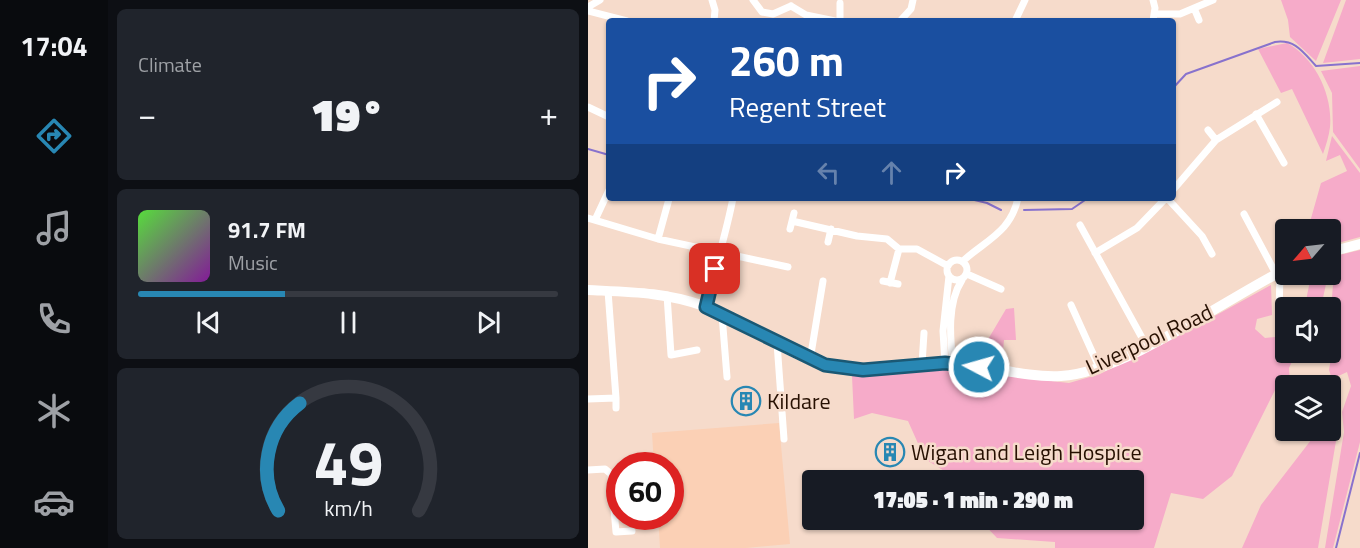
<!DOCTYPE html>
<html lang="en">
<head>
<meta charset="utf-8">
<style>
  :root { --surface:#171b24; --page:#20242c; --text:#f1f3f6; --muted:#9ea1a6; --line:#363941; --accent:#2887b3 }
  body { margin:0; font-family:"Titillium Web",sans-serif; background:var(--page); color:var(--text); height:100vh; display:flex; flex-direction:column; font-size:22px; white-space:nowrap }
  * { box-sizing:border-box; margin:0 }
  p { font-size:20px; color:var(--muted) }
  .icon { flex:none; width:33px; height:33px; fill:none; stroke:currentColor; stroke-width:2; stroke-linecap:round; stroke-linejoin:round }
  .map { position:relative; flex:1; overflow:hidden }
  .side { display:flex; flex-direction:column; gap:9px; padding:9px; background:#0d0f14; width:480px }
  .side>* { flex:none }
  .guide { position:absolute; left:18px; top:18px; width:570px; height:183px; border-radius:6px; box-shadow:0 2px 4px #0004; background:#1a4fa0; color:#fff; overflow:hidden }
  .needle { width:39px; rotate:242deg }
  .buttons { position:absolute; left:687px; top:219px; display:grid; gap:12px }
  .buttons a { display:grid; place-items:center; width:66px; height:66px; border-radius:6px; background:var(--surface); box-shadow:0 2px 4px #0004; font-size:30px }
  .speed { position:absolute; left:18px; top:452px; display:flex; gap:12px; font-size:30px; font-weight:700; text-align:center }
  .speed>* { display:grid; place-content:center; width:78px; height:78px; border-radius:50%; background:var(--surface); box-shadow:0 2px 4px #0004; line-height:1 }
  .speed .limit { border:9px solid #d22; background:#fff; color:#111 }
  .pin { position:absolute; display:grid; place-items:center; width:51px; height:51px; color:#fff; margin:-26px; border-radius:12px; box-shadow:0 3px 9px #0006 }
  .me { position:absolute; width:66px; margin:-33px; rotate:276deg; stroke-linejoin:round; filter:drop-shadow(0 0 4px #0008) }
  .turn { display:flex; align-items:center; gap:21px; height:126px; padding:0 24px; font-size:27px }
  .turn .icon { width:78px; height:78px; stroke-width:2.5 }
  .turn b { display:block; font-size:42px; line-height:51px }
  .lanes { display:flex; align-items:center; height:57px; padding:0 24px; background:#0003; justify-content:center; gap:30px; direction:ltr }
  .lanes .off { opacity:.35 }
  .big { font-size:45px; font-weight:800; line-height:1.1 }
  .side .widget { flex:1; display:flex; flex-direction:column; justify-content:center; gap:9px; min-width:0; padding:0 21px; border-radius:9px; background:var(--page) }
  .side .dial { align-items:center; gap:0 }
  .dial svg { height:156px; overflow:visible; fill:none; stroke:var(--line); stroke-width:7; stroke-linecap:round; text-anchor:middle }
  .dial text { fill:var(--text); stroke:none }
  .song { display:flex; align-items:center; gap:18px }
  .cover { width:72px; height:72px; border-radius:9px; background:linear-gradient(135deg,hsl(110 70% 55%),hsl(290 70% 35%)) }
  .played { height:6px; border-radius:3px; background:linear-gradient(90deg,var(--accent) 35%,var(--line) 35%) }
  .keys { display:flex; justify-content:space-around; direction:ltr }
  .heat { display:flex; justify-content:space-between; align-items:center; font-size:33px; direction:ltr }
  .trip { position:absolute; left:214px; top:470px; width:342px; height:60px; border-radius:6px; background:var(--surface); box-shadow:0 2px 4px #0004; font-weight:800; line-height:60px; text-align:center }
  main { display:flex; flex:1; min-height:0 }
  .dock { display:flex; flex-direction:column; width:108px; justify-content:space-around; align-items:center; background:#090b0e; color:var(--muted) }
  .dock .icon { width:42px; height:42px }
  .dock .on { color:var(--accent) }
  .dock b { font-size:27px; color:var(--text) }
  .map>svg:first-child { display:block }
</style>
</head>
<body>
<main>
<nav class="dock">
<b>17:04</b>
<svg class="icon on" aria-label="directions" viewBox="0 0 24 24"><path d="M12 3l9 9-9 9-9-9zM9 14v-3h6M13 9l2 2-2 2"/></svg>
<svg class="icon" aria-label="music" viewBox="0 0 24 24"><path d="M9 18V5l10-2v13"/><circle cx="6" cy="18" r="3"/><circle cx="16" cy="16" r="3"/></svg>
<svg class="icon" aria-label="phone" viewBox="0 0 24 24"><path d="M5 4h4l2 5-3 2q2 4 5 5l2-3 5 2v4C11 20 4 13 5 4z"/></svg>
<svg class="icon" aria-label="climate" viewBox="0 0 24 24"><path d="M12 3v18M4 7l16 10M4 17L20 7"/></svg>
<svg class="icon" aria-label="car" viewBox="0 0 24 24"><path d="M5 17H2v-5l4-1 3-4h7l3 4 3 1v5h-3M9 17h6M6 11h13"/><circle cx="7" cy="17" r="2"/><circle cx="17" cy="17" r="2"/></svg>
</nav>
<section class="side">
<div class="widget"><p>Climate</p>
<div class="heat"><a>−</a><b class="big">19°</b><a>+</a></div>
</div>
<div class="widget">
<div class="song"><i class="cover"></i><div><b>91.7 FM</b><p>Music</p></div></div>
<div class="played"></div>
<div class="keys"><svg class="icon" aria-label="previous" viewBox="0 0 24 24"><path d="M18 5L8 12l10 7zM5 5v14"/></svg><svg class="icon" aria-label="pause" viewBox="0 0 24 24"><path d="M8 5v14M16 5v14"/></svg><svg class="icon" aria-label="next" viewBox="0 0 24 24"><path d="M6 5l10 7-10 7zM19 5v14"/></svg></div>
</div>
<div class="widget dial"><svg viewBox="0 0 100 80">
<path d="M14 69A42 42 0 1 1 86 69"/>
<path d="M14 69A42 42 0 0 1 25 14" stroke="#2887b3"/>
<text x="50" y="56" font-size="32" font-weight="700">49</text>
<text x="50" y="72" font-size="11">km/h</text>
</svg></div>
</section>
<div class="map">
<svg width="772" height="548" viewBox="0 0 772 548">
  <rect width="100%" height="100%" fill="#f6dbcb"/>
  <path fill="#fbd0b5" d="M191,423l11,121 -44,4h-86l-2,-32h12v-51h-16l-2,-32z"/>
  <path fill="#f6abc9" d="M693,0h60l-25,61 -26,-24 -2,-17z
    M758,0h14v59l-37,4z
    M699,43c28,15 46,52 43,84 -1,9 -4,18 -7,27l-31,-65 -11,4 -23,-44z
    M772,66v103l-27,-37 -1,-39 -11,-22z
    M744,136l28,37v64l-29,8 -1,-15 -22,-1 13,-46 26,-12 -7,-16 -14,6z
    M772,250v192l-27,106h-8l19,-116 -2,-20 9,-26 -4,-14 -15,7 -3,-9 4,-24 -2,-37 3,-36 -3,-4v-12z
    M740,275l-7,32h-14c-2,-11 3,-19 3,-31z
    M683,285l1,30 -15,4 -2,10 10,9 20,-2 1,16 10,1 -7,15 1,14 -15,8 -43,86 -29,23 -32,-6 -17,55h-99v-6l-58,-4 -18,-19h155v-39h-184l-4,-8 -21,-13 -17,-38 -36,-8 -18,6 -2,-43 86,-8 131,15 31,-9 93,-46z
    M426,308l2,32h-12l-2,21 -25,-3 29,-49z
    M743,416l4,1 2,18 -19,113h-76l19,-43 57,-74 12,-1z"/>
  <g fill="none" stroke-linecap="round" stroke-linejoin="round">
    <path stroke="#8872cd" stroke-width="2" d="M585,88l13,-14 89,-32c20,-3 28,10 41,24l44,-3
      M0,149l21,6
      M378,198l21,5 14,7
      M436,210l48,-1 16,-11
      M748,548l24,-95"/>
    <path stroke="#fff" stroke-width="7" d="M124,0l3,10 -1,11
      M165,0l9,12 11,2 18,-8
      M565,0l2,8 -2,13
      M252,3v18
      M203,6l15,9 29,6
      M0,7l12,-7
      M606,8l5,12
      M0,11l39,10
      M567,14h25l33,-14
      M312,21l11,-12 2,-9
      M427,21l10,-21
      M0,107l21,10
      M668,114l28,49
      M620,130l8,10
      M585,190l43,-50 61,-38
      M579,198l35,38 10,18
      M656,214l32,60
      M0,218l70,21 130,28
      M7,220l14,-30
      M204,221l65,15 30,3 12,10h18l31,17
      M492,225l66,120
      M202,229l4,-16
      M70,239l11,-40
      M240,242l3,-13
      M507,253l42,-25 29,-30
      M359 270a10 10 0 1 1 20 0a10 10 0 1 1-20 0Z
      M375,261c23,-21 48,-29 55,-63
      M379,274l34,15
      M295,281l15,3
      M302,283l9,-34
      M79,295l4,60 26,-5
      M483,305l28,62
      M118,307c8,-37 20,-72 27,-109
      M134,315l5,62
      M691,315l1,-43
      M189,343l7,96
      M222,360l13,-79
      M357,363l-2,-32 6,-55
      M334,364l2,-31
      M365,364c-3,-27 -6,-61 9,-84
      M28,398v10
      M0,399l28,-1 -8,-107
      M0,470l17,-1 6,5 5,58 16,-1"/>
    <path stroke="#fff" stroke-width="10" d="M742,252l30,-8
      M0,290c41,2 77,2 116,16 41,15 76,45 118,58 40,13 81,-1 122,-1 39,0 77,15 117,13 64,-4 165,-77 225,-107"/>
  </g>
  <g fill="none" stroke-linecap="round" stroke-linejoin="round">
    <g stroke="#1a5874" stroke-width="15">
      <path id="route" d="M127,269l-9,38 119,58 38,5 82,-7 34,4"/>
    </g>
    <use href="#route" stroke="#2887b3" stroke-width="10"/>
  </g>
  <defs>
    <g id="building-ring" transform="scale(1.5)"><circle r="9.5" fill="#f6dbcb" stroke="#2887b3" stroke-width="1.5"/><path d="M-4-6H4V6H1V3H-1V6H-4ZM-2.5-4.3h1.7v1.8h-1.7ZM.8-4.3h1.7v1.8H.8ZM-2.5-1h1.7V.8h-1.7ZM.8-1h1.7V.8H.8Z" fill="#2887b3"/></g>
  </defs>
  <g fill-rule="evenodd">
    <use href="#building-ring" x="158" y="401"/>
    <use href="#building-ring" x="302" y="452"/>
  </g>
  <g text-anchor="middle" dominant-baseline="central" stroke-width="5" stroke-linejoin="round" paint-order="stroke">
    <g font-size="22" fill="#271002" stroke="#f6dbcb">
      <text transform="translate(561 339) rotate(-25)">Liverpool Road</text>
    </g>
    <g font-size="22" fill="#271002" stroke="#f6dbcb" text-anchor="start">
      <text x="179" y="401">Kildare</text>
      <text x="323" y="452">Wigan and Leigh Hospice</text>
    </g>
  </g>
</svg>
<div class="buttons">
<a><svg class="needle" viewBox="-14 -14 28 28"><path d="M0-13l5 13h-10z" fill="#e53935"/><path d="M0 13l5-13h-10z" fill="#9ea1a6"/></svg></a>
<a><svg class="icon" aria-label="sound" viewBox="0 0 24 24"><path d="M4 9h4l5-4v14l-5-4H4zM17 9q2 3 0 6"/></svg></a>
<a><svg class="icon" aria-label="layers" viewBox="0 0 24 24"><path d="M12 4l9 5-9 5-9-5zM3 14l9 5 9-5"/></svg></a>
</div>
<div class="speed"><div class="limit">60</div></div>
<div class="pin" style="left:127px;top:269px;background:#d93025"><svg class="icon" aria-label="arrive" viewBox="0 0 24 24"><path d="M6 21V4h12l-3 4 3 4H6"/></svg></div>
<svg class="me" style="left:391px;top:367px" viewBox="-20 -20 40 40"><circle r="17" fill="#2887b3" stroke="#fff" stroke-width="3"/><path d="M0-11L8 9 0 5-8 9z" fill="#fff"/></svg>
<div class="trip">17:05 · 1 min · 290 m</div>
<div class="guide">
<div class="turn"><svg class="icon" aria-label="right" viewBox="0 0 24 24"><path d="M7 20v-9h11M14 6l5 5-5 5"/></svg><div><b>260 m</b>Regent Street</div></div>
<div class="lanes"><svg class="icon off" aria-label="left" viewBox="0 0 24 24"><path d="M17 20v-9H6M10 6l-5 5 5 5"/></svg><svg class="icon off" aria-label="ahead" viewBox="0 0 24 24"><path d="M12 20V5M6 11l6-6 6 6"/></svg><svg class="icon" aria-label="right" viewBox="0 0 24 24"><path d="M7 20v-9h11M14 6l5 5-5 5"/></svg></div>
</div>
</div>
</main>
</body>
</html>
